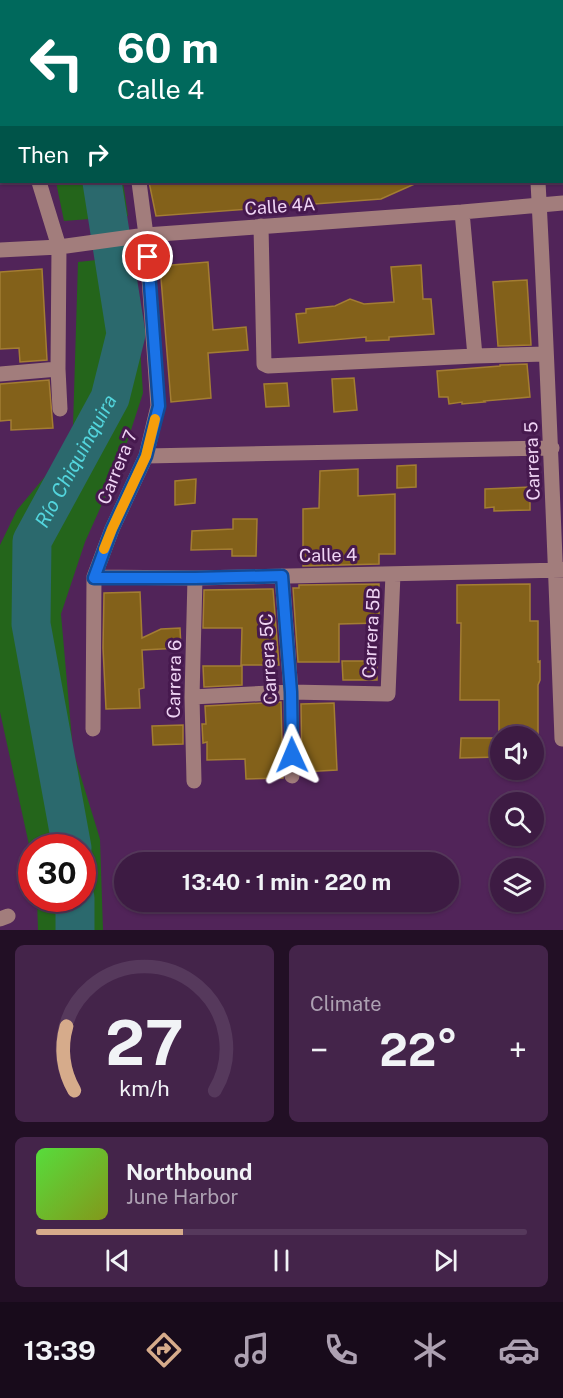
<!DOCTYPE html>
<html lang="en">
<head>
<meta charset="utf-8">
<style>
  :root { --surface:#3d1b43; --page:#44244a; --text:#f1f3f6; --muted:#ada1b2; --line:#56395c; --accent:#d6ab8b }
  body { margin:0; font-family:"Public Sans",sans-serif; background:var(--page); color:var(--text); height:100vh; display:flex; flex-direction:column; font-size:22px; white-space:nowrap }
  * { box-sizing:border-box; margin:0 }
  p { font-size:20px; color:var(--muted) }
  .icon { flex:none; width:33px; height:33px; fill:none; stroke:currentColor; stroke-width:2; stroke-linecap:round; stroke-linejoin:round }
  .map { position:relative; height:930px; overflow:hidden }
  .drawer { display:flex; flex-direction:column; gap:15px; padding:15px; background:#220f25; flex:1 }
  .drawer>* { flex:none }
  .top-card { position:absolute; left:0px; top:0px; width:564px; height:183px; box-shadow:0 2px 4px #0004,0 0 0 2px var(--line); background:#00695c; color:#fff; overflow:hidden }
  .buttons { position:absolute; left:490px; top:726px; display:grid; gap:12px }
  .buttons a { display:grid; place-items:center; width:54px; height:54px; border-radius:50%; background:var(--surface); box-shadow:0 2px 4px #0004,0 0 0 2px var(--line); font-size:30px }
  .speed { position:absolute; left:18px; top:834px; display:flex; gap:12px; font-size:30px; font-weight:700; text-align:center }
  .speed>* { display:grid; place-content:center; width:78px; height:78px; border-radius:50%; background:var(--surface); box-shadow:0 2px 4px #0004,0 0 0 2px var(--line); line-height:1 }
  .speed .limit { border:9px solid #d22; background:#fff; color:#111 }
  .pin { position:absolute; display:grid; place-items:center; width:51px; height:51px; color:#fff; margin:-26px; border:3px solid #fff; border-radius:50%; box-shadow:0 2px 6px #0007 }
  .me { position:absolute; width:66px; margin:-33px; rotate:359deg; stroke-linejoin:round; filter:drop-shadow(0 0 4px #0008) }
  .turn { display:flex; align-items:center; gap:21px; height:126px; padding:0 18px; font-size:27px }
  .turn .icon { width:78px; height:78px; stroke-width:2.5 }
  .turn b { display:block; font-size:42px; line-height:51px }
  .then { display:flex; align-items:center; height:57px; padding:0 18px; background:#0003; gap:12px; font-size:22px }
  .big { font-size:45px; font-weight:700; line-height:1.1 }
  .drawer .widget { flex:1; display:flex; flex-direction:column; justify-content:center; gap:9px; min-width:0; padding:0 21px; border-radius:9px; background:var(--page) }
  .drawer .dial { align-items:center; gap:0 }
  .dial svg { height:156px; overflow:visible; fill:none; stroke:var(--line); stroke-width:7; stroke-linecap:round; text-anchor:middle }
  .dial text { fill:var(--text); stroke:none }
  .song { display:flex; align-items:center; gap:18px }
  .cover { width:72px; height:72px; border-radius:9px; background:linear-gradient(135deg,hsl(110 70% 55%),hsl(70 70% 35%)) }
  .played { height:6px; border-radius:3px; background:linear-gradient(90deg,var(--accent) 30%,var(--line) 30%) }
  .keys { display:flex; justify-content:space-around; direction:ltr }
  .heat { display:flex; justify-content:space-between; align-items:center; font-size:33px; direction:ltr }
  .drawer .tiles { flex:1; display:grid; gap:15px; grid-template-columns:1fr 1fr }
  .widget:last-child { grid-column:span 2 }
  .trip { position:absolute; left:114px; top:852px; width:345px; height:60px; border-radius:30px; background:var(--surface); box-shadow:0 2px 4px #0004,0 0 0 2px var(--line); font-weight:700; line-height:60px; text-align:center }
  .menu { display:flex; height:96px; justify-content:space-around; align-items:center; background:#180b1b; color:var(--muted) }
  .menu .icon { width:42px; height:42px }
  .menu .selected { color:var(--accent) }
  .menu b { font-size:27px; color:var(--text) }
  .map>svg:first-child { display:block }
</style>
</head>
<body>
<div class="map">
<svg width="563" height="930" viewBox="0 0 563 930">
  <rect width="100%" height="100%" fill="#512459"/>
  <path fill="#24651b" d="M56,182h67l5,34 -64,5z
    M134,256l9,137 -23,71 -35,78 -24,72 12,137 27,88 3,91h-65l-1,-31 45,-1v-50h-50l-1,6 -31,-142v-167l17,-35 41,-49 15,-35 5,-164z"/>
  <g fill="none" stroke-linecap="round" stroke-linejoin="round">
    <g stroke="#2b696d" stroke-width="39">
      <path d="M74,0v2"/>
      <path id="s1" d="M72,848l-41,-224 1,-83 78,-143 16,-64 -24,-152"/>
      <path d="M75,898v32"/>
    </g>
  </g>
  <path fill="#83611a" stroke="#a37d33" stroke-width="1.5" d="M149,182h270l-38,17 -225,17z
    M208,262l5,68 33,-3 2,23 -40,3 3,45 -40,4 -11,-136z
    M421,265l2,34h8l3,35 -45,3v3l-23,1v-4l-67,6 -3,-29 10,-1v-4l29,-3 15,-7 14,5 30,-2 -3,-35z
    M42,269l5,91 -27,2 -1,-14 -19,1v-77z
    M527,280l4,65 -33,1 -5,-64z
    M527,364l3,33 -46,4 1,1 -23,2v-2l-13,2 -1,-7h-9l-2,-26 63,-5v-1z
    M354,378l3,32 -23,2 -2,-33z
    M49,380l4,48 -42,2v-10l-11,1v-37z
    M287,383l2,23 -23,1 -2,-23z
    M416,465v22l-19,1v-22z
    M358,469v27l37,-2v60h-16v10l-76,2v-57l16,-1 1,-37z
    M196,479l-1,24 -20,2v-24z
    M530,487v23l-36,1v-4l-9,1v-19z
    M233,519h24l-1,37h-24v-7l-41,1 1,-19 41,-2z
    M379,584v39l-40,1v38h-41l-5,-74h6v-3z
    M530,584v37h8v41l2,-1v19l-2,5v51h-39v-36h-39l1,-77h-4v-38z
    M270,589h3l6,76h-38l1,-37h-39l1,-38z
    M140,592l2,46 19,-9 19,-1 1,20 -39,2 2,38 -5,1 1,19 -34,1 -3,-61 1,-55z
    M342,661h35v19h-34z
    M203,666h39v19l-38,2z
    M281,702l2,76 -37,1 -1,-20 -38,1v-18l-4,1 -1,-19h4l-1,-18z
    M334,703l3,67 -35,2 -1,-68z
    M183,725v19l-30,1 -1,-19z
    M461,738h38v19l-39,1z"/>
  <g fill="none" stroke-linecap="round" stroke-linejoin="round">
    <path stroke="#a27d7c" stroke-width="15" d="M562,53h1
      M0,101h2
      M39,182l20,65 -1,122 2,40
      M538,182c10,185 17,371 24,557
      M462,212l13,144
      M261,226l3,138 4,2 207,-10 71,-2
      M0,250l59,-3 87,-12 316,-23 101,-9
      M0,374l58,-5
      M146,456l406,-8
      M282,576l9,116 1,84
      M94,577l101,1 368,-8
      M192,697l99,-5 97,2 5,-120
      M93,729l1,-152 18,-48 34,-73 12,-50 -12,-171 -7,-53
      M194,781l-2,-84 3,-119
      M0,919l8,-3"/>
  </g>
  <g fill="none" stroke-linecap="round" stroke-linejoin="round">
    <g stroke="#114b97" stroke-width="15">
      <path id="route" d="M148,257l11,149 -13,50 -34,73 -18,49h101l87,-2 9,116 1,63"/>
    </g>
    <use href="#route" stroke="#1a73e8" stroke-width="10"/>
    <path stroke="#f59e0b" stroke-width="10" d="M104,549l8,-20 34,-73 9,-37"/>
  </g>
  <g text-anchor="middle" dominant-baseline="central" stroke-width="6" stroke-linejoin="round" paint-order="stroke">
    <g font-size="18" fill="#f0d5f5" stroke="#46194e">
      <text transform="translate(280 206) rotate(-4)">Calle 4A</text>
      <text transform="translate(532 461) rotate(-92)">Carrera 5</text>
      <text transform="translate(117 467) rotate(-68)">Carrera 7</text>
      <text transform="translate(328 555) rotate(-1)">Calle 4</text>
      <text transform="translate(371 633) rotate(-87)">Carrera 5B</text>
      <text transform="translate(268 659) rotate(-93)">Carrera 5C</text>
      <text transform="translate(174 679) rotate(-89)">Carrera 6</text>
    </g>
    <g font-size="20" font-style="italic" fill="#53d5dd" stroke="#46194e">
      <text stroke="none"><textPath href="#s1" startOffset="402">Río Chiquinquira</textPath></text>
    </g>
  </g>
</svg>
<div class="buttons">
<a><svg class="icon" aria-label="sound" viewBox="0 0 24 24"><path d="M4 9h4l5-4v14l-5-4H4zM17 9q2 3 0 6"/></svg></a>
<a><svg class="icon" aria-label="search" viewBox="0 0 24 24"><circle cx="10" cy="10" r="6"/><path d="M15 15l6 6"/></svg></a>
<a><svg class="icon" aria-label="layers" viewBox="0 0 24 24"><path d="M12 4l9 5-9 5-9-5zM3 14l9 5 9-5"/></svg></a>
</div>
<div class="speed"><div class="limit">30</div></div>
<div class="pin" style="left:148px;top:257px;background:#d93025"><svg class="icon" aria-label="arrive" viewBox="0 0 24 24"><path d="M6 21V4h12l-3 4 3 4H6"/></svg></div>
<svg class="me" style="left:292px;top:755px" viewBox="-20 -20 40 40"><path d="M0-17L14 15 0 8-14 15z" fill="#1a73e8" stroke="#fff" stroke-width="4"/></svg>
<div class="trip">13:40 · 1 min · 220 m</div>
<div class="top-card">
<div class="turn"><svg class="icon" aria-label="left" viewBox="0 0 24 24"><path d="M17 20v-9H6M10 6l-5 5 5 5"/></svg><div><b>60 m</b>Calle 4</div></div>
<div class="then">Then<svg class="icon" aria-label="right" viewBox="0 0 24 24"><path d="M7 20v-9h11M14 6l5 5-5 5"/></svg></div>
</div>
</div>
<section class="drawer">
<div class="tiles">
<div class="widget dial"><svg viewBox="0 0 100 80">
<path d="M14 69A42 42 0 1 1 86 69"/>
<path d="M14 69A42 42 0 0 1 10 36" stroke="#d6ab8b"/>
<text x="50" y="56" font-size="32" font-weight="700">27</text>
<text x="50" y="72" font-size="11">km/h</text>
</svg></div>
<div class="widget"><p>Climate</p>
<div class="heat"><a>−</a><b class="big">22°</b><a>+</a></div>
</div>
<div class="widget">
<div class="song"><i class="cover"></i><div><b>Northbound</b><p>June Harbor</p></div></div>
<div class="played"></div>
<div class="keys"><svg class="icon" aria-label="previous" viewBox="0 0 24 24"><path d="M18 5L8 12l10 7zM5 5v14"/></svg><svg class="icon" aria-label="pause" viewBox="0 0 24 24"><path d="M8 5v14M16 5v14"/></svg><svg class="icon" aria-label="next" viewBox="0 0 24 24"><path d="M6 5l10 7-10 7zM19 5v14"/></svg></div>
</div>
</div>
</section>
<nav class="menu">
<b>13:39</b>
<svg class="icon selected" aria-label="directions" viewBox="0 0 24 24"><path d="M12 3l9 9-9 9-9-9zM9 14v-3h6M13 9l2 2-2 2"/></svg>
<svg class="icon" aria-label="music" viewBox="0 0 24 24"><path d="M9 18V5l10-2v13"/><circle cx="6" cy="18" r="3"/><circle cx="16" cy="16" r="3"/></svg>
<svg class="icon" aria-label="phone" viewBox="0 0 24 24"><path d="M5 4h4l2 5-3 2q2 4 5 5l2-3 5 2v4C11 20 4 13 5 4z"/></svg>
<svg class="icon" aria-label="climate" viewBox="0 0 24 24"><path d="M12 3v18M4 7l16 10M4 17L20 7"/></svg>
<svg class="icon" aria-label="car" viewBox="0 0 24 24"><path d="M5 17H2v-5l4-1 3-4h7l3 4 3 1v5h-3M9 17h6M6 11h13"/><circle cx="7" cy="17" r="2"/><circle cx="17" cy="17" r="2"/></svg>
</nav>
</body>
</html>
